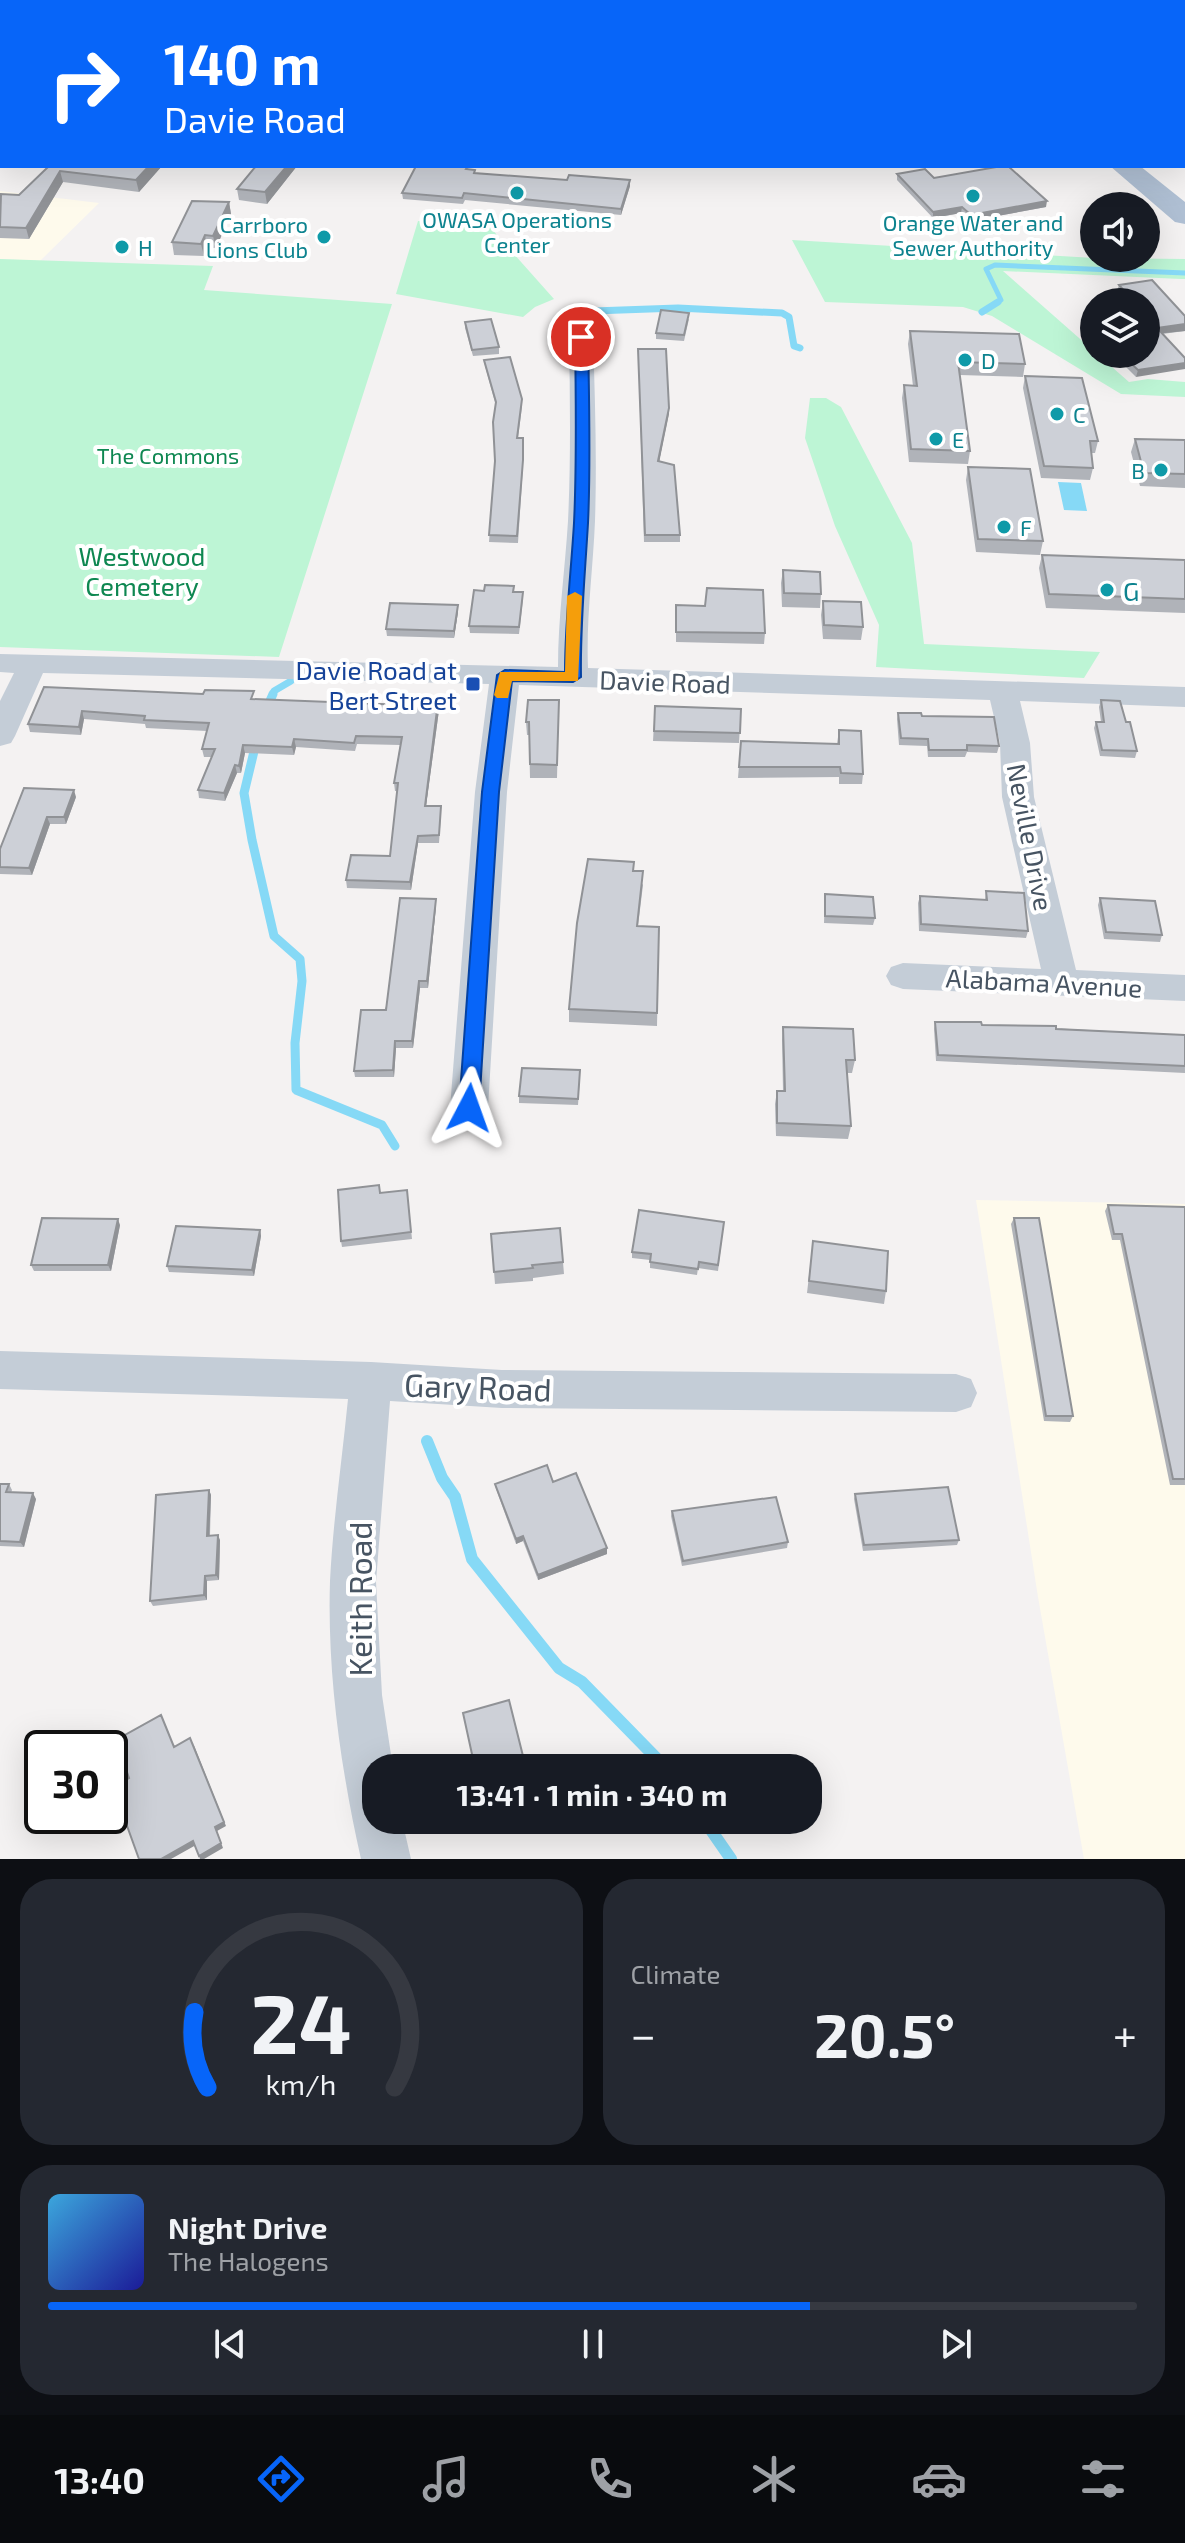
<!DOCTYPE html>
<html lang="en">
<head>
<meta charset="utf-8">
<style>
  :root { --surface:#171b24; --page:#242831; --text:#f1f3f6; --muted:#9ea1a6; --line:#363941; --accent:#0765f9 }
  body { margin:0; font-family:"Exo 2",sans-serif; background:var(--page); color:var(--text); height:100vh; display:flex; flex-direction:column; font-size:30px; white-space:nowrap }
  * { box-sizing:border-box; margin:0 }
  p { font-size:26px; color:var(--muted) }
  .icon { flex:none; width:44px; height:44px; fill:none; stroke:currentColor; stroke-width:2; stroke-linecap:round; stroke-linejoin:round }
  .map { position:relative; height:1859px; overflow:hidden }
  .details { display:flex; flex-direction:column; gap:20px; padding:20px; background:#0d0f14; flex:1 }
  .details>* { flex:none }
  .banner { position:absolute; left:0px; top:0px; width:1186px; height:168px; box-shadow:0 8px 32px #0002; background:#0765f9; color:#fff; overflow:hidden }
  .controls { position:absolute; left:1080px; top:192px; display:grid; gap:16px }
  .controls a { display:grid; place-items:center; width:80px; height:80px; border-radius:50%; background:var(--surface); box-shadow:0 8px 32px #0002; font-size:40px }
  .speed { position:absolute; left:24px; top:1730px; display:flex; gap:16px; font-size:40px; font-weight:700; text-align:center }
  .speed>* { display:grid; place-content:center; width:104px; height:104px; border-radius:50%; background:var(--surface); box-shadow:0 8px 32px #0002; line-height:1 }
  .speed .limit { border:4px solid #111; border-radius:12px; background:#fff; color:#111 }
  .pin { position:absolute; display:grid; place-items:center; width:68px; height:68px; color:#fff; margin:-34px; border:4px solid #fff; border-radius:50%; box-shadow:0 2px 8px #0007 }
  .me { position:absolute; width:88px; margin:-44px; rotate:4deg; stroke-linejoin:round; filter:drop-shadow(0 0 6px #0008) }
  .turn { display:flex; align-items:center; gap:28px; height:168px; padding:0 32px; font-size:36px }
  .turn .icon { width:104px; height:104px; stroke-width:2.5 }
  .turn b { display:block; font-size:56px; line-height:68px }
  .big { font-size:60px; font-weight:700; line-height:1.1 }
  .details .widget { flex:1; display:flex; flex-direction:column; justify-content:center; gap:12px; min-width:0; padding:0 28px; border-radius:32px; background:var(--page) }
  .details .dial { align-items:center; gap:0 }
  .dial svg { height:208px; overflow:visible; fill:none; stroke:var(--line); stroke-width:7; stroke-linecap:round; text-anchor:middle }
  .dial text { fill:var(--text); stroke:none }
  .song { display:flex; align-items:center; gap:24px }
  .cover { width:96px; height:96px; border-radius:12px; background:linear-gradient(135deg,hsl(200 70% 55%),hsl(240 70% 35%)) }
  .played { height:8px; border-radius:4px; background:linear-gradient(90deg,var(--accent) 70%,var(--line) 70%) }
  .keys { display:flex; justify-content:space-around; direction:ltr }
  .heat { display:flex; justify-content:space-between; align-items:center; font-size:44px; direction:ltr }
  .details .tiles { flex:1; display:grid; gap:20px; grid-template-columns:1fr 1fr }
  .widget:last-child { grid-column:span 2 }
  .trip { position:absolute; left:362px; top:1754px; width:460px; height:80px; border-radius:32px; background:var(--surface); box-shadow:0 8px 32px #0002; font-weight:700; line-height:80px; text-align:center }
  .tabs { display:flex; height:128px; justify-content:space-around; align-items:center; background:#090b0e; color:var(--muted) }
  .tabs .icon { width:56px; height:56px }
  .tabs .selected { color:var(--accent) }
  .tabs b { font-size:36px; color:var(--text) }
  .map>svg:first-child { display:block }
</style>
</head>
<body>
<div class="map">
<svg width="1185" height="1859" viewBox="0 0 1185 1859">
  <rect width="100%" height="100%" fill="#f4f2f2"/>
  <path fill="#fefaec" d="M0,191l99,12 -59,58 -40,-2z
    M976,1200l209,4v655h-101l-46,-262z"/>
  <path fill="#bdf5d5" d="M418,221l71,5 65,73 -19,8 -12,10 -127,-23z
    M792,240l302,18 91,1v20h-4l-178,-8 126,111 19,-3 37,3v15l-64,-3 -129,-78 -29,-9 -138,-5z
    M0,259l213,7 -9,24 188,14 -113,353 -279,-10z
    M810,398h16l15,9 71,136 12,101 176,8 -16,26 -208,-11 3,-42 -44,-99 -30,-88z"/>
  <path fill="#86d9f6" d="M1058,482l23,1 6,28 -23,-1z"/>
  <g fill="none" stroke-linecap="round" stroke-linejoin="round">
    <path stroke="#86d9f6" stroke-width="5" d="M995,304l6,-4 -15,-31 9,-4 190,8"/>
    <path stroke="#86d9f6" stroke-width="7" d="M593,311l85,-3 104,5 7,4 5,29 6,2
      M982,312l16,-10
      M272,696l2,-5 17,-10"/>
    <path stroke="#86d9f6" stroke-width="9" d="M266,710l7,-16
      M256,743l-12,50 8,47 22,96 26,23 2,22 -7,62 1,47 86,35 13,21"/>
    <path stroke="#86d9f6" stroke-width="12" d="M427,1441l15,37 13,19 17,62 87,109 23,14 84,86
      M704,1820l27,39"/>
    <path fill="#c4cdd7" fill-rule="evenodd" d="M70,0h18l-19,2z
      M1184,82h1v12h-1z
      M2,108v14l-2,1v-14z
      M581,330l8,2 4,5c2,61 4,122 2,184 -2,49 -9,97 -7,147l597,19v20l-165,-6 10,42 4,54 42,173 109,5v26l-282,-12 -12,-4 -5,-9 5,-9 12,-4 138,6 -39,-172 -2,-54 -10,-43 -471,-15 -12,107 -19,316 -6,11 -13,4 -13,-4 -6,-11 25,-316 14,-108 -446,-11 -28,63 -4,7 -11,3v-45l14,-28 -14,-1v-18l558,13c0,-49 7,-97 10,-146 3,-62 2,-123 1,-184l4,-5z
      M0,1351l371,11 131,8 454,4 15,5 6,14 -6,14 -15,5 -454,-4 -112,-7 -14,181 6,113 11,73h-17v52h26l9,39h-50c-20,-89 -34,-186 -31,-278 3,-60 12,-121 18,-182l-348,-10z"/>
    <path fill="#afbfd3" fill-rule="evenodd" d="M906,0h24l2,2h-24z
      M1110,166h30l45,36v22l-10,-2z"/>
  </g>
  <path fill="#b0b3b9" d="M49,166h113l-23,26 -76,-10 -34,57 -29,-1v-42l19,-1z
    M256,166h41l-30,38 -28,-4 -2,-11z
    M469,169l6,1v3l92,7h63v6l-9,29 -156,-15 -2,4 -60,-5 -1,-6z
    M897,174l37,4 112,29 -76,14 -9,-8 -28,5 -36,-38z
    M229,202l2,12 -15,34h-9l-3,8 -30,-1 -2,-13z
    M1119,285l66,31v15l-23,3 -26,43 -23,-23h33l6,-23 -6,-7v-22h-19l-10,-11z
    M689,319l-5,22 -28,-2v-6z
    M465,322l34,25v7l-26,2 -8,-28z
    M910,331l115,33 -2,13 -63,-2 10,76 -2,13 -59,-2 -7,-64 2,-13 9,1 -5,-42z
    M638,349l31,59 -10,54 21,73v7h-36z
    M484,360l38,46 -4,32h5v28l-5,77 -29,-1 6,-81 1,-55 -11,-40z
    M1025,376l73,65 -3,12h-4l2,15 -3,12 -49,-2 -18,-90z
    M1135,439l50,1v48l-45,-2 -9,-34z
    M968,467l75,74 -3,14 -64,-3 -10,-72z
    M1042,555l143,5v53l-139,-5 -7,-40z
    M783,570l38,24 -1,14 -38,-1 -1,-24z
    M514,592l9,7 -4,35 -49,-1 -1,-7z
    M823,601l40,26 -2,13 -38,-1 -2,-24z
    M458,605v7l-4,26 -67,-2 -1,-7z
    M676,605l89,28 -1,11 -88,-2z
    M44,687l395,23 -13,96 15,8 -2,29h-21l-7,47 -64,-2 -1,-8 44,-24 7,-65h-2l-1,-8 6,-38 -43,-1 -2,7 -59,-4 -2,8 -49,-2 -4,20h-4l-12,28 -26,-3 -1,-8 14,-33h-8l-2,-8 5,-18 -61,-3 -1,-4 -61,-5 -3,16 -51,-3 -2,-8z
    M559,700l-2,78h-27l-1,-43h-2l-1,-13z
    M1101,700l25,22 11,29 -2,7 -35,-2 -6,-28 2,-6h5l-2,-15z
    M655,706l86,3 -2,34 -86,-2z
    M898,713l24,3 77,30 -2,7 -30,-1 -2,5h-37l-1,-11 -28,-1 -2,-26z
    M839,730l24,44 -1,10h-23v-7l-101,1 3,-37 96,3z
    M76,797l-10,27h-16l-18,51 -32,-1v-25z
    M634,862v9l9,14 -5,41 21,1 -2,99 -88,-4v-13z
    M986,891l42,40 -2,7 -107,-7 -1,-28 2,-7 65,4z
    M825,894l50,24 -2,7 -49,-2z
    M1100,898l62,37 -2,7 -56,-3 -6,-34z
    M436,906l-8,82h-8l-7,60h-17l-2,29h-39l-1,-6z
    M935,1022l250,13v38l-249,-12 -2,-32z
    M783,1027l72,33 -3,13h-5l4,53 -3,13 -72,-3 -1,-32 2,-13h6l-1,-51z
    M580,1077l-2,28 -59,-2v-7z
    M407,1190l5,49 -70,8 -1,-6 40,-48z
    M1108,1205l77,2v278h-15l-50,-245h-8l-7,-29z
    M1014,1218l59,198 -3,6 -26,-1 -33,-197z
    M724,1222l-6,49 -20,-3 -1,7 -47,-7v-8l-18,-2v-6z
    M120,1225l-9,46h-77l-3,-6z
    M260,1230l1,6 -7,40 -85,-4 -2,-6z
    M491,1234l72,28 1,12 -31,4v3l-38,3z
    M813,1241l73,50 -2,13 -77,-11z
    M553,1482l54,72 -69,26 -15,-39 -7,3 -20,-55 -1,-5z
    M0,1484h9l3,6 -1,3 25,6 -12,48 -24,-1z
    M209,1490l2,5 -1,41 10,4 -1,40 -12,1v19l-54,6 -3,-5z
    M855,1494l104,46 -2,5 -94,6 -9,-52z
    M672,1511l116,31 -1,6 -105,18 -11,-50z"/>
  <path fill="#909296" d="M149,166h13l-23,26 -3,-12z
    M287,166h10l-30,38 -2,-12z
    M60,171l3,11 -34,57 -3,-11z
    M630,180v6l-9,29v-6z
    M1047,201l-1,6 -76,14 1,-6z
    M229,202l2,12 -15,34 -3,-12z
    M962,207l-1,6 -28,5v-6z
    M205,235l2,13 -3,8 -3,-12z
    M1185,324v7l-30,3 2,-6z
    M1185,363v6l-49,8 2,-7z
    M669,408v6l-11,54v-7z
    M458,605v7l-4,26v-7z
    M438,702l1,8 -14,104v-8z
    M82,711l2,8 -3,16 -2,-8z
    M294,739l2,8 -2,8 -2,-8z
    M243,745l2,8 -4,20 -2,-7z
    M235,765l2,8 -12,28 -1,-8z
    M74,790l2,7 -10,27 -2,-7z
    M47,817l3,7 -18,51 -3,-7z
    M418,836v7l-7,47 -1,-8z
    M436,899v7l-8,82 -1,-7z
    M419,981l1,7 -7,60 -1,-7z
    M395,1041l1,7 -2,29 -1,-7z
    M118,1219l2,6 -9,46 -3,-6z
    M260,1230l1,6 -7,40 -2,-6z
    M209,1490l2,5 -2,47 -2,-6z
    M33,1493l3,6 -12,48 -4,-5z
    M218,1535l2,5 -1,40 -3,-5z
    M523,1536v5l-7,3v-5z
    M607,1548v6l-69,26v-5z
    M205,1576l2,5v19l-3,-5z
    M193,1743l33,83 -9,5 6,17 -19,11h-4l-1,-3 16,-29z
    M193,1841l3,4 -25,14h-10z"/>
  <path fill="#cdd0d7" stroke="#909296" stroke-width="2" d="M0,0h40l-1,2h-37v12l-2,-7z
    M155,0h148l-2,2h-147z
    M812,0h40l1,2h-40z
    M0,21h2v20l-2,3z
    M49,166h100l-13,14 -76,-9 -34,57 -26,-1 1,-33 18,1z
    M256,166h31l-22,26 -28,-3z
    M416,166h52l-2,3 9,1 -1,3 93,7 2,-5 61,5 -9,29 -157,-16 -2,5 -60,-5z
    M1002,166h6l39,35 -76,14 -9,-8 -29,5 -36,-38 28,-5 9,9z
    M192,201l37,1 -16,34 -8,-1 -4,9 -29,-2z
    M1152,280l33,36v8l-28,4 -11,-12v-14h-12l-15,-17z
    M661,310l28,3 -5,22 -28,-2z
    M491,319l8,28 -27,3 -7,-28z
    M1159,330l26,28v5l-47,7 -17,-16h25v-22z
    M910,331l109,3 6,30 -67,-2 12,89 -59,-2 -7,-64 13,1z
    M638,349h28l3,59 -11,53 16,4 6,70h-35z
    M510,357l12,42 -5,39h6v22l-6,76 -28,-1 6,-74 -2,-39 3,-20 -12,-42z
    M1025,376l57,2 16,63h-8l3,27 -49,-2z
    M1135,439l50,1v34l-41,-1z
    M968,467l62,2 13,72 -65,-2z
    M1042,555l143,5v39l-136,-5z
    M783,570l37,2 1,22 -37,-1z
    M485,585l29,1 -1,6h10l-4,35 -50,-1 5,-36 10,1z
    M707,588l56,2 2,43 -89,-1v-27l29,1z
    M823,601l38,1 2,25 -39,-2z
    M390,603l68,2 -4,26 -68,-2z
    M44,687l159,7 2,-4 49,1 -3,8 155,6v-4l32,1 -13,104h16l-2,29 -21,1 -8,46 -64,-2 5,-25 39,1 8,-73h-4l8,-46 -46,-1 -2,7 -60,-4 -2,8 -49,-2 -4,21 -4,-1 -11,28 -26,-3 17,-41h-13l7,-26 -65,-3 1,-4 -63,-5 -3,16 -51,-3z
    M528,700h31l-2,65 -27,-1 -1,-42h-3z
    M1101,700l19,1 6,21h4l7,29 -35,-1 -6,-28h8z
    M655,706l86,3 -1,24 -86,-2z
    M898,713h23l1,3 72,1 5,29 -32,-1v5h-38l-1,-11 -27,-1z
    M839,730l22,1 2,43 -22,-1 -1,-6h-101l2,-26 98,3z
    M24,788l50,2 -10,27h-17l-18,51 -29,-1v-18z
    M588,859l46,3 -1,9h10l-6,55 22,1 -2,86 -88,-4 8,-86z
    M986,891l38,2 4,38 -107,-7 -1,-28 67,4z
    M825,894l48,3 2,21 -50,-2z
    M400,898l36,1 -9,82h-8l-7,60h-17l-2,29 -39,1 7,-61h25z
    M1100,898l55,3 7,34 -56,-3z
    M935,1022h46l1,3 74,1v3l129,6v31l-247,-11z
    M783,1027l70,2 2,31h-9l5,66 -74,-3v-32h8z
    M522,1068l58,2 -2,29 -59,-3z
    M379,1185l1,8 27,-3 4,42 -70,9 -3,-51z
    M1108,1205l77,2v272h-12l-51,-245h-8z
    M639,1210l85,12 -6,43 -19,-3 -1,7 -48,-7 1,-8 -19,-2z
    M42,1218l76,1 -10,46h-77z
    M1014,1218h25l34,198h-27z
    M176,1226l84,4 -8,40 -85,-4z
    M560,1228l3,34 -31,3 1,3 -39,4 -3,-38z
    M813,1241l75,10 -2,40 -77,-10z
    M547,1465l6,17 23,-9 31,75 -69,27 -15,-39 -7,3 -21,-55z
    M0,1484h9l-3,8 27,1 -13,49 -20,-1z
    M948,1487l11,53 -95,5 -9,-51z
    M209,1490l-2,46 11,-1 -2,40 -11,1 -1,19 -54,6 6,-106z
    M776,1497l12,45 -105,19 -11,-50z
    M509,1700l17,68h-51l-12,-55z
    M161,1715l13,32 16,-9 34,84 -9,5 6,16 -22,13 -6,-15 -32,18h-22l-26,-72 16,-9 -13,-38z"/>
  <path fill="#0765f9" stroke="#0542a2" stroke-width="2" d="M581,333l7,4c1,62 3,124 0,186 -3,52 -8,102 -7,154l-8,5 -61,-1 -13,111 -20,316 -3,5h-14l-3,-5 23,-316 15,-117 8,-5 60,2c0,-50 6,-99 9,-149 3,-62 2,-124 1,-186z"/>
  <path fill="#f59e0b" d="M575,592l7,4 -4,85h-66l-4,17h-11l-3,-3 6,-23h65l2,-76z"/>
  <g fill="#0f9aa8" stroke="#fff" stroke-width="3">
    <circle cx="517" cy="193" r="8"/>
    <circle cx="973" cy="196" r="8"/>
    <circle cx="324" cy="237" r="8"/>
    <circle cx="122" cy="247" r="8"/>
    <circle cx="965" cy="360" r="8"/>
    <circle cx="1057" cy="414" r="8"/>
    <circle cx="936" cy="439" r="8"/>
    <circle cx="1161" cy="470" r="8"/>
    <circle cx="1004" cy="527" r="8"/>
    <circle cx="1107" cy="590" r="8"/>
  </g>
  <rect fill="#1a4fb4" stroke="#fff" stroke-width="3" x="465" y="676" width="16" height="16" rx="4"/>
  <g text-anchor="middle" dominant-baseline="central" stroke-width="8" stroke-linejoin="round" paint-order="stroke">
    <g font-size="22" fill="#0d838f" stroke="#fff" text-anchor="start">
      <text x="517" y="219" text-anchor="middle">OWASA Operations<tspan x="517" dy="25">Center</tspan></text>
      <text x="973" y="222" text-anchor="middle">Orange Water and<tspan x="973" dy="25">Sewer Authority</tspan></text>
      <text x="308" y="224" text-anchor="end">Carrboro<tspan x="308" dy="25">Lions Club</tspan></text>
      <text x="138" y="247">H</text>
      <text x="981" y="360">D</text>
      <text x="1073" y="414">C</text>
      <text x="952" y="439">E</text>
      <text x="1145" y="470" text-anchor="end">B</text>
      <text x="1020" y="527">F</text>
    </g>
    <g font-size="22" fill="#0e8751" stroke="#fff">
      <text x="168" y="455">The Commons</text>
    </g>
    <g font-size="26" fill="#0e8751" stroke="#fff">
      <text x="142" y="555">Westwood<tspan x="142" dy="30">Cemetery</tspan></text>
    </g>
    <g font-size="26" fill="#0d838f" stroke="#fff" text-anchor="start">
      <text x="1123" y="590">G</text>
    </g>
    <g font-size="26" fill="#164399" stroke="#fff" text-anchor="end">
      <text x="457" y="669">Davie Road at<tspan x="457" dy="30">Bert Street</tspan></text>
    </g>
    <g font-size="26" fill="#475462" stroke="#fff">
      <text transform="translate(665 681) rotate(2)">Davie Road</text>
      <text transform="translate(1031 837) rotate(79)">Neville Drive</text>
      <text transform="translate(1044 982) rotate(3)">Alabama Avenue</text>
    </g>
    <g font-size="32" fill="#475462" stroke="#fff">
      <text transform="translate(478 1386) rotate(2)">Gary Road</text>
      <text transform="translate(359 1599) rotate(-90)">Keith Road</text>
    </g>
  </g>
</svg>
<div class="controls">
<a><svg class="icon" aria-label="sound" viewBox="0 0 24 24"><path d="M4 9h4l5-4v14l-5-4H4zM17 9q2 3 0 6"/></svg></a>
<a><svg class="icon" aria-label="layers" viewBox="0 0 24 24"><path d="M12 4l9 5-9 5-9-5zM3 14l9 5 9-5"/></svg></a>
</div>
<div class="speed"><div class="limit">30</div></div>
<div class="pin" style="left:581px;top:337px;background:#d93025"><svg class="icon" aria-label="arrive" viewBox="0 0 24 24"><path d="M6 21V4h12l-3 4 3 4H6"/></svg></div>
<svg class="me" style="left:469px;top:1108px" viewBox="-20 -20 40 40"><path d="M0-17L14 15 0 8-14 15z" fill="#0765f9" stroke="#fff" stroke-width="4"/></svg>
<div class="trip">13:41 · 1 min · 340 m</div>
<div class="banner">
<div class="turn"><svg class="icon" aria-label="right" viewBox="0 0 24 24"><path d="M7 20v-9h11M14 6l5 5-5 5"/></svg><div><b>140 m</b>Davie Road</div></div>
</div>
</div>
<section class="details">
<div class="tiles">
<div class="widget dial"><svg viewBox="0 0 100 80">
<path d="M14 69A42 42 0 1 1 86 69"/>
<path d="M14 69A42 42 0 0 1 9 40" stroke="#0765f9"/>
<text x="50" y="56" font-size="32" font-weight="700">24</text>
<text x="50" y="72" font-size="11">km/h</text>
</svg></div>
<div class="widget"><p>Climate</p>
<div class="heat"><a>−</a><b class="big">20.5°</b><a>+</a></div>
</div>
<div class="widget">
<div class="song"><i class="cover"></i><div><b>Night Drive</b><p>The Halogens</p></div></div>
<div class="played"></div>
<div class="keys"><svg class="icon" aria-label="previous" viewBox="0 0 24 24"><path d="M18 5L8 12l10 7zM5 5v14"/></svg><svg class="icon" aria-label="pause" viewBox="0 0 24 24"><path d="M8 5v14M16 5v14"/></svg><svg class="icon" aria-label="next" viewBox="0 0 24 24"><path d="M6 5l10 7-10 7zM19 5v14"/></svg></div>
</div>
</div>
</section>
<nav class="tabs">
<b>13:40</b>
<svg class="icon selected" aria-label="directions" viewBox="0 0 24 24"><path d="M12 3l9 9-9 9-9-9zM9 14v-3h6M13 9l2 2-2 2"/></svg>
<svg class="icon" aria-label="music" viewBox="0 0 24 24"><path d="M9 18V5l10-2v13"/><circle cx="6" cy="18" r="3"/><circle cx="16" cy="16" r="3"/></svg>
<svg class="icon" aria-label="phone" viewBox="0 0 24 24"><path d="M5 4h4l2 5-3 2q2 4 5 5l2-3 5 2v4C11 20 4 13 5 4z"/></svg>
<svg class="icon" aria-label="climate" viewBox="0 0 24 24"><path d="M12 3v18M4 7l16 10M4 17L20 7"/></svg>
<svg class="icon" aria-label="car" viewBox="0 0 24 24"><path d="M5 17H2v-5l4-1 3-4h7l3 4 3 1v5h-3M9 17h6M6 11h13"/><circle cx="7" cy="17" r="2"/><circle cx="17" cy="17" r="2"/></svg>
<svg class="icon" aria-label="filters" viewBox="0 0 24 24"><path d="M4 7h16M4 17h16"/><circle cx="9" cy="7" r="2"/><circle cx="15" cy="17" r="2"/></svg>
</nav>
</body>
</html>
